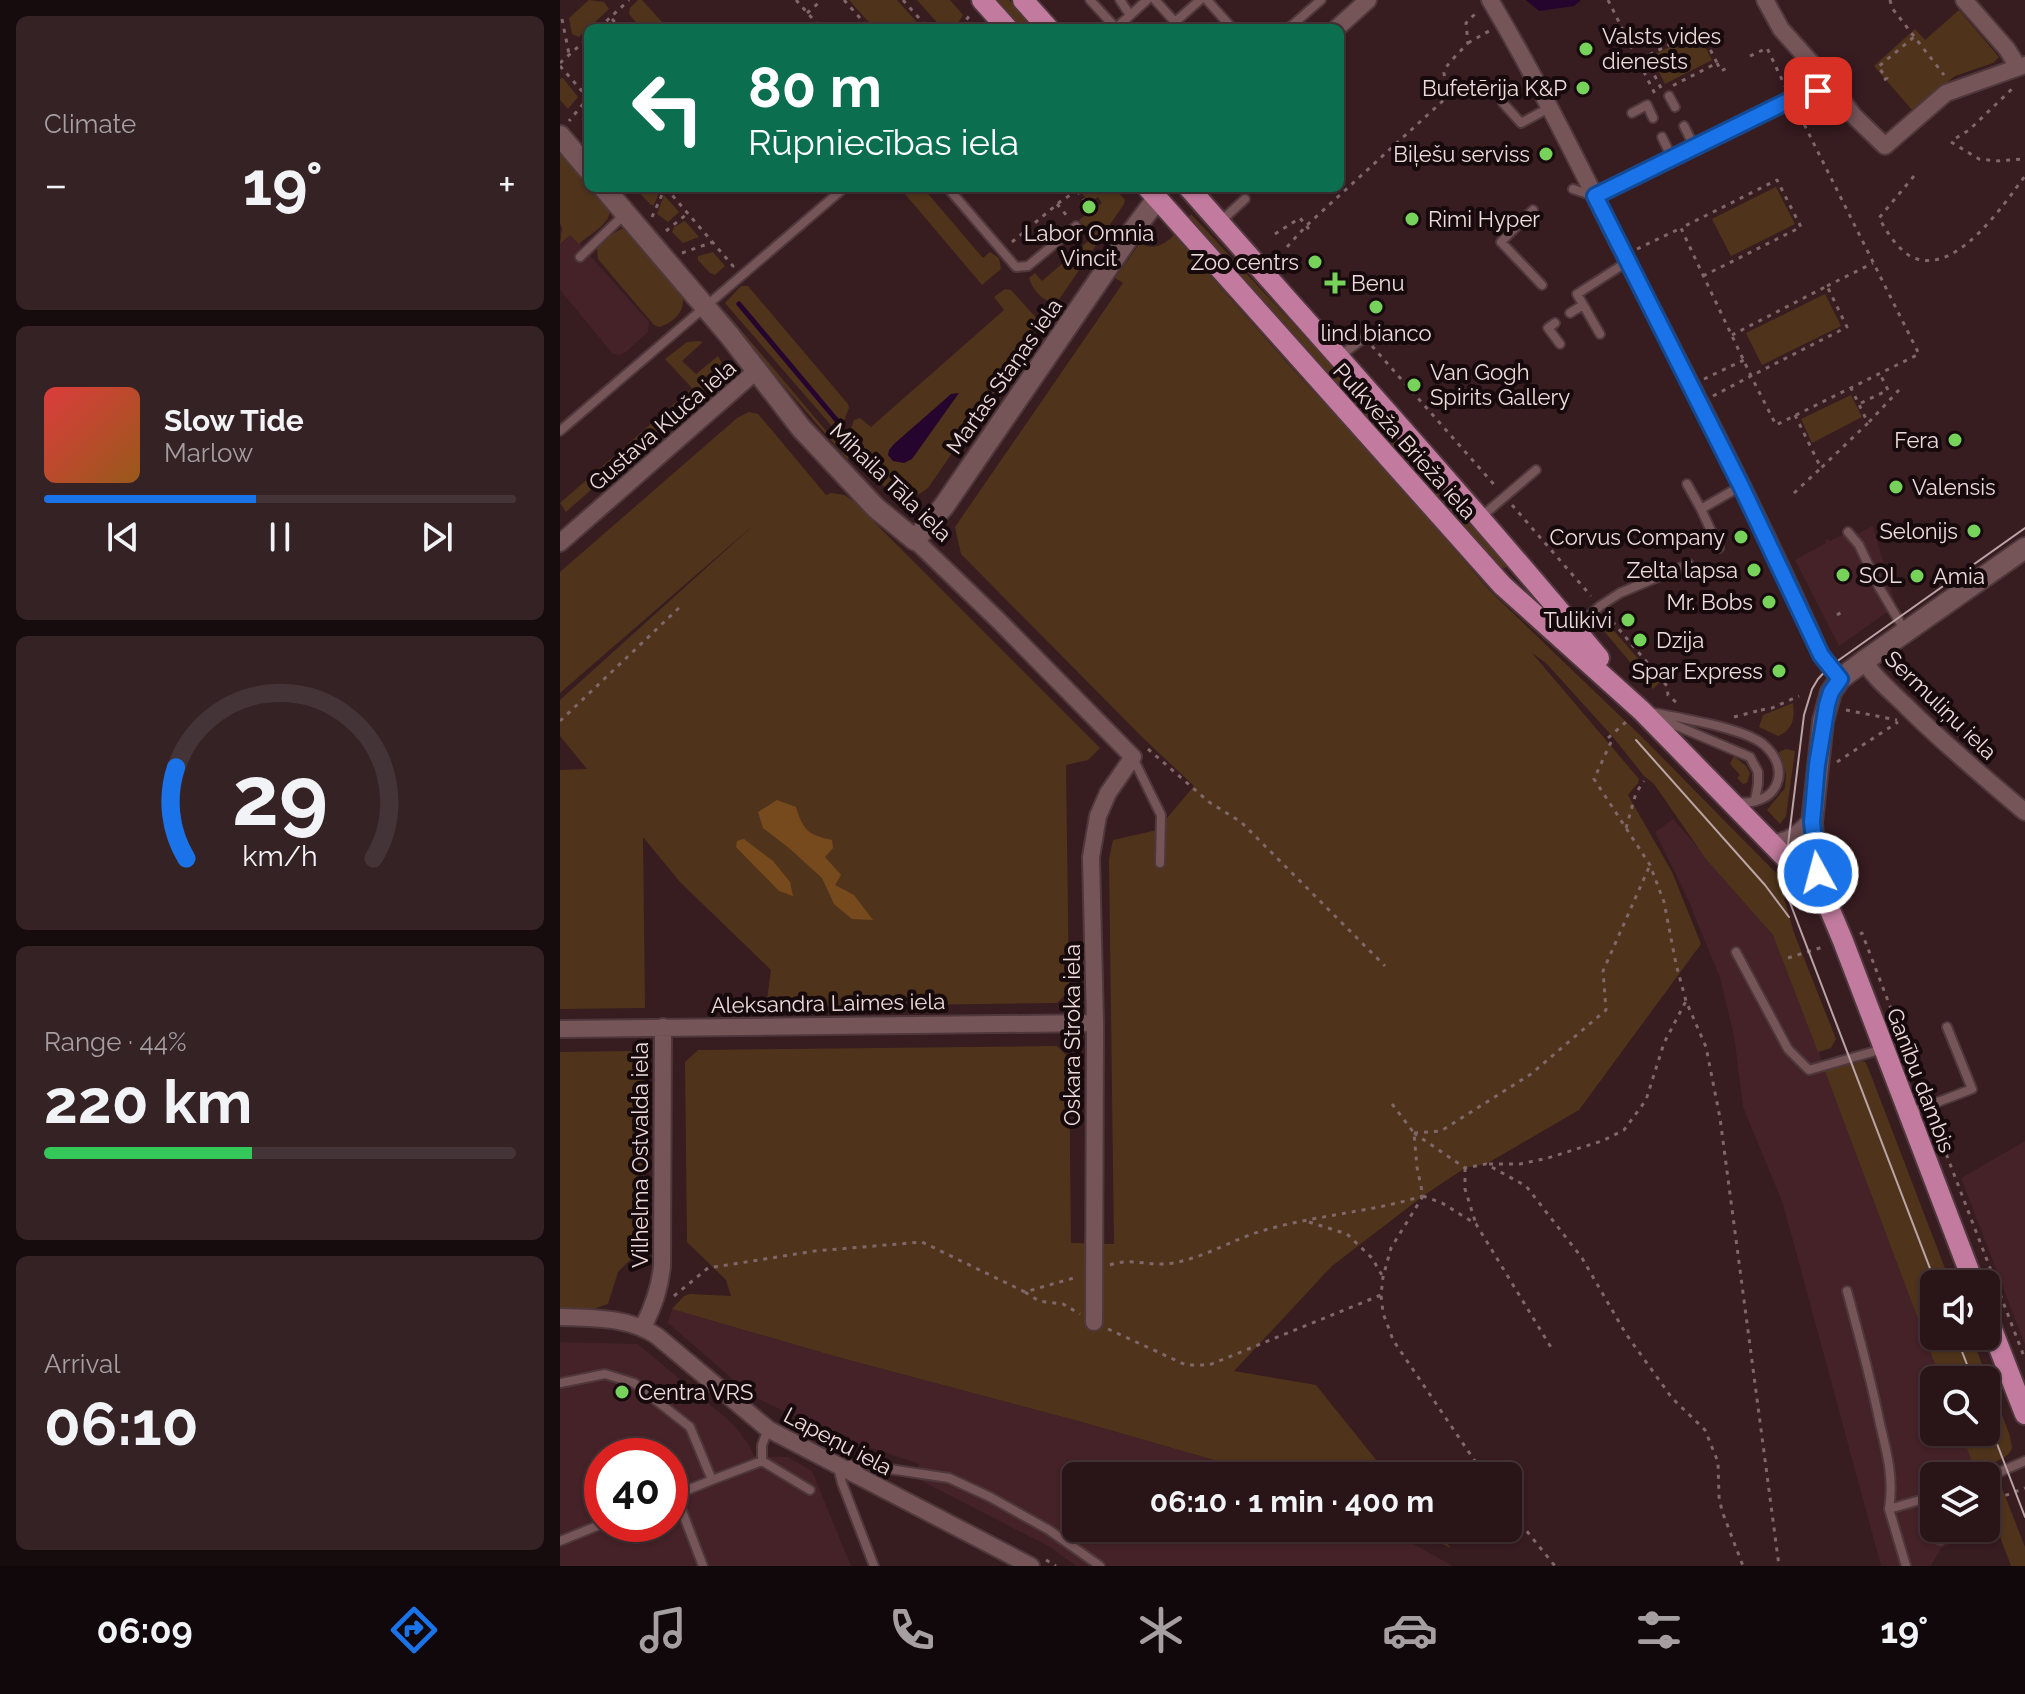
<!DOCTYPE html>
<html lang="en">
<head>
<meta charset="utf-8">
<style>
  :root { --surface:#291518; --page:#352225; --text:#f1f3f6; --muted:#a59fa2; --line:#453437; --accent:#1a73e8 }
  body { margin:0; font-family:Raleway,sans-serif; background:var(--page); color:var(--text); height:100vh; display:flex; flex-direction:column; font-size:30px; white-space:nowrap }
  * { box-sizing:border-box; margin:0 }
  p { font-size:26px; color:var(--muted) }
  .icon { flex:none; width:44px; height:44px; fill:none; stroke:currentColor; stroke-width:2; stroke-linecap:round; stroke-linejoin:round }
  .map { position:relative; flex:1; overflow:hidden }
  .details { display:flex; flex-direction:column; gap:16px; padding:16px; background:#170c0d; width:560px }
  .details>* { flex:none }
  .banner { position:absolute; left:24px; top:24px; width:760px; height:168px; border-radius:12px; box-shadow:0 2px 6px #0004,0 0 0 2px var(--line); background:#0b6e4f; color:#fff; overflow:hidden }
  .tools { position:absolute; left:1360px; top:1270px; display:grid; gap:16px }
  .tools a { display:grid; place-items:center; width:80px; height:80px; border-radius:12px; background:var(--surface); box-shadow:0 2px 6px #0004,0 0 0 2px var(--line); font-size:40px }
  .speed { position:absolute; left:24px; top:1438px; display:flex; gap:16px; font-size:40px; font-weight:700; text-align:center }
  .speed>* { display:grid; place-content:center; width:104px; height:104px; border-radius:50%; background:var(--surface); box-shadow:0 2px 6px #0004,0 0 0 2px var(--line); line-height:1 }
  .speed .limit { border:12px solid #d22; background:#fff; color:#111 }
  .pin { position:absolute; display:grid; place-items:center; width:68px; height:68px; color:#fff; margin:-34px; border-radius:16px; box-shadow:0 4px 12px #0006 }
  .me { position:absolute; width:88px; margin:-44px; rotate:353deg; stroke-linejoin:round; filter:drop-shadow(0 0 6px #0008) }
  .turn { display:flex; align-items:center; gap:28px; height:168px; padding:0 32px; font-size:36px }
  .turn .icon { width:104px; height:104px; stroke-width:2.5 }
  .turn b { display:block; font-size:56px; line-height:68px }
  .big { font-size:60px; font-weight:700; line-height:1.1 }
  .details .card { flex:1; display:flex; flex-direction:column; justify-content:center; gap:12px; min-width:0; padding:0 28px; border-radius:12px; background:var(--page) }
  .details .dial { align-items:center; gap:0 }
  .dial svg { height:208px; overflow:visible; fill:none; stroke:var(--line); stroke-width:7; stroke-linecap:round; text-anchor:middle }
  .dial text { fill:var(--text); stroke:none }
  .song { display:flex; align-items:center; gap:24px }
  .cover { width:96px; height:96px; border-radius:12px; background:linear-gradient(135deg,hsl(0 70% 55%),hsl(30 70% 35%)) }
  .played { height:8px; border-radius:4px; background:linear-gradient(90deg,var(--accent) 45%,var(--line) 45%) }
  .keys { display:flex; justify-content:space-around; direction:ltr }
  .heat { display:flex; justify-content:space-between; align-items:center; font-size:44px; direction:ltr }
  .charge { height:12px; border-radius:6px; background:linear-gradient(90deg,#34c759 44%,var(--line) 0) }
  .trip { position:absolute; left:502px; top:1462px; width:460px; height:80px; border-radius:12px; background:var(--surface); box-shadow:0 2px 6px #0004,0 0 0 2px var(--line); font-weight:700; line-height:80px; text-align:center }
  .tab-bar { display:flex; height:128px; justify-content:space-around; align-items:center; background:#10080a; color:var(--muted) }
  .tab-bar .icon { width:56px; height:56px }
  .tab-bar .active { color:var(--accent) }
  .tab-bar b { font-size:36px; color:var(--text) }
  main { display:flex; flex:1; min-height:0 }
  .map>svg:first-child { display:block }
</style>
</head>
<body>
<main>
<section class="details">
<div class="card"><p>Climate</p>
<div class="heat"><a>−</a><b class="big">19°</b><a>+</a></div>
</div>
<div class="card">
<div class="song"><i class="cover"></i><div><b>Slow Tide</b><p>Marlow</p></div></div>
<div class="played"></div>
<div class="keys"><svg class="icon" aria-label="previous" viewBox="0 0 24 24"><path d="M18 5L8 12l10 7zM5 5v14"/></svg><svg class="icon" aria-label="pause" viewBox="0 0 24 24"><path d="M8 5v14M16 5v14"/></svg><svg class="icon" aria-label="next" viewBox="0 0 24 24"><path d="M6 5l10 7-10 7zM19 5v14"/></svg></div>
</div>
<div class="card dial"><svg viewBox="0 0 100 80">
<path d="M14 69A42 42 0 1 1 86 69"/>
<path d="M14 69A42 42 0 0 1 10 34" stroke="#1a73e8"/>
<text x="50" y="56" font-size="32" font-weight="700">29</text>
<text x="50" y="72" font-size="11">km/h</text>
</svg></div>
<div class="card"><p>Range · 44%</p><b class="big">220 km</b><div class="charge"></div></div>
<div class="card"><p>Arrival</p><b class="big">06:10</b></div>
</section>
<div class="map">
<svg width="1465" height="1566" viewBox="0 0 1465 1566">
  <rect width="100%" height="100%" fill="#371c20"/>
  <path fill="#442227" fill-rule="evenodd" d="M11,234l78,88 -1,10 -22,20 -6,3 -7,-1 -53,-64v-46z
    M1313,526l23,80 -57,40 -44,-86 31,-17 -1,-3 3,-1 2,2 10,-5 19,-3z
    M1113,819l100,115 173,446h-12v52h32l17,44h-49v52h52v-44l15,38 -60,26 -10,18h-50l-98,-362 -40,-97 -9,-71 -14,-58 -33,-81 -32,-65z
    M1465,1141v204l-64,-167z
    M112,1309l162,47 248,66 186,54h-192v52h309l68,38h-377l-26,-19 -138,-71 6,-4 1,-8 -69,-23v-4l-36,-12 -62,-29 -84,-73z
    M0,1342l78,2 95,80 16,21 5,11 34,1 24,14 39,95h-291zM42,1456h68v68h-68z"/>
  <path fill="#4f341b" d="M29,0l15,2 5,7 -30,28 -7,-3 -3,-16z
    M78,0h4l20,22 -6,6h-15l-12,-14 1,-6z
    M289,0h48l25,28h-48z
    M357,0h33l13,15 -8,13h-13z
    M436,0h13l25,28h-13z
    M1399,10l40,47 -6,6 -38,13 -43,34 -38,-44 41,-37 10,11z
    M1138,33l14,27 -47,24 -14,-28z
    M3,78l15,19 -10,12 -8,-9v-21z
    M0,147l28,33v8h7c4,5 10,10 13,16 9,17 -18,30 -29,40l-9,-9 -10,9 2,-16 -2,-5z
    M1216,187l19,37 -64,32 -19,-37z
    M77,188h22l1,2 -6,15h-3l-14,-15z
    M340,188h23l60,70 7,-6 9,6 2,11 -19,16z
    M528,188h27l10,12 -1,4 -68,100c-13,-3 -23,-13 -27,-26l6,-5 7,8 51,-44 -14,-17 23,-17 -4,-6 -9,5 -8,-10z
    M104,195l15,17 -11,10 -11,-8z
    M631,214l156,168 159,179 2,5 -4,2 -4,-1 -312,-349z
    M125,221l14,16 -16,6 -11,-11 2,-5z
    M61,229l9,1 51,61c7,17 -5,31 -22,36l-5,-2 -56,-66 -1,-11 14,-13z
    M614,235l124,140 78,83 115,134 151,145 135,137 17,59 42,106 -5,9 -13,4 -45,-117 -67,-76 -52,-75 -10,-8 -31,-39 -67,-74 -14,-10 107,126 -1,4 -10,12 44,77 29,72 -122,166 -93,54 -21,4 -42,28 -91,70 -98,105 82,14 73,91h-120l-187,-54 -248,-66 -162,-47 12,-13 6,-2 41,2 -5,-16 -39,-38 -2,-180 13,-12 359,-4 12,12 2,185 43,1 -5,-385 4,-19 44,-10 37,-44 -51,-48 -182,-184 -6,-27 168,-244 -8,-5 25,-35c13,8 24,2 34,-8z
    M153,252l12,14 -10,9 -5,-2 -12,-13v-4z
    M181,286h7l100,118 1,4 -9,23h-4l-111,-128z
    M445,289l6,1 28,31 1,5 -112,162c-34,28 -62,-22 -82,-45l8,-23 6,-2 11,9 133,-117 -10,-13z
    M1265,294l16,32 -79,39 -16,-32z
    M165,311l124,147 -2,1 -120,-139z
    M138,341l5,1 -21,19 14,13 22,-18 5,9 -2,10 -155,137 -6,-9 132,-115 -27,-29 22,-17z
    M1291,395l11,22 -50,26 -11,-24z
    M189,412l9,2 12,14 56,67 5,-2 14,2 9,7 246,246 -12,12 -22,5 3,226 -12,12 -291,4 5,-37 -91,-88 -37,-45 2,171 -85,1v-239l27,-1 -27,-33v-36l197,-178 -197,171v-121l177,-154z
    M1043,618l56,65 -6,6 -56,-66z
    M1233,703c2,15 0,27 -15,33l-19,-9 4,-12z
    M1226,749l9,2 -9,65 -6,8 -13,-14 18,-22 1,-14 -7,-22z
    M1174,756l12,10 4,7 -3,10 -4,1 -6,-6 3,-3 -10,-11z
    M70,1051l13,12 2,182 -27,27 -10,32 -21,7 -27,-1v-258z
    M1301,1061l4,1 4,8 82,214h-17v52h37l38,97c1,3 3,12 3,15 -3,12 -27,17 -37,22l-14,-38h25v-52h-45l-116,-309 12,-5z
    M1438,1478l27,69v19h-14l-25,-67v-17z
    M848,1528h25l18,20z"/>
  <path fill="#774a1e" d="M217,800l19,7c7,24 13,28 36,33l1,8 -8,9 16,18 -6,10 19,10 19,25 -21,-1 -18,-15 -12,-26 -33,-30 -26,-20 -5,-16z
    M184,839l29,22 17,21 3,14 -14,-5 -43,-44 1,-6z"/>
  <path fill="#25042d" d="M966,0h55l-7,6 -35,5z
    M399,393l-47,66 -8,4 -11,-2 -5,-6 1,-5 5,-6 57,-50z"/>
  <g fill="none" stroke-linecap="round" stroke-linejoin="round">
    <path stroke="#25042d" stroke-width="5" d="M179,304l100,119
      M291,438l18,20"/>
    <g stroke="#4f383c" stroke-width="12">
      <path id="lane" d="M530,0l26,28
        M560,0l10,15
        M595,0l20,22 25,-22
        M647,0l25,28
        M556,28l31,-28
        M729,28l32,-28
        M1109,96l6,11
        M943,103l18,20 28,-15
        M1072,113l15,-8 6,13
        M1124,126l10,20
        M1102,137l10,21
        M388,188l68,79 12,-1 48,-40
        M1013,189l21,7
        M973,210l-32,32 41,43
        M660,222l25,-23
        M20,257l45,-43
        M1010,313l13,-8
        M995,323l-7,5 12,16
        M1040,334l-23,-40 50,-32
        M780,356l24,-18
        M0,431l284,-243
        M1127,484l14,25
        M921,517l55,-47
        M1288,532l11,13 20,42 26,44
        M1159,548l-18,-39 40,-23
        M1016,628l24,-22 20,-13 69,-29
        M1091,712c28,6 90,15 112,32 31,26 13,63 -25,58
        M1096,717l94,40 8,15v12l-3,16
        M573,758l28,57 -1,48
        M1176,952l52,97 21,21 74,-21
        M1349,1113l63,-24 -25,-62
        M1287,1291c12,44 24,88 33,133 7,29 14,55 9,85l45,-13
        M0,1383l45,-9 29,9 56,44 22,53 -42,17
        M208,1429l-6,16v16l48,29
        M1426,1478l39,-17
        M152,1480l50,-19
        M116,1495l27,71
        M1367,1498l7,23
        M1329,1509l17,57
        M1376,1528l4,12
        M0,1541l42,-17
        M314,1566l-32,-83 -4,-16 18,-3 93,14 41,19 59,33 51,36"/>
    </g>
    <g stroke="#4f383c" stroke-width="20">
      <path id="street" d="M930,0c50,84 92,171 136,258 67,131 136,262 195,397l19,24
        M1205,0l16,29 42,47 31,40 31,30 61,-53 79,-28
        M1404,0l43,49 11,18
        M777,28l31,-28
        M1035,196l197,-97 39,-12
        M355,540l84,81 134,136 -25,36 -10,23 -7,41 4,166 -1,299
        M0,543l197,-173
        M1304,661c11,18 28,31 43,46 37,37 78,71 118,105
        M0,1029l535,-6
        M0,1317c33,1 68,0 97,19l111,93 263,137
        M83,1327c10,-20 17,-38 19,-61l1,-239"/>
    </g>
    <g stroke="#4f383c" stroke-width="24">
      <path id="secondary" d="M0,136l28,33
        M44,188l126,148 71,92 75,80 39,32 29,-34 188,-274 25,-33
        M1214,845c17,-2 27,-11 38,-23
        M1261,894l-7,-43 -2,-29 11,-101 8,-29 9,-13 24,-18 161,-113"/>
    </g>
    <g stroke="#4f383c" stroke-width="24">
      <path id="primary" d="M422,0l25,28
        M463,0l25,28
        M588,188l354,397 140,126 179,183 9,16 13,31 131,343
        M629,188c137,156 277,310 410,470
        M1426,1314l39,100"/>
    </g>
    <path stroke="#7f676a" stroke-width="3" stroke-dasharray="4 6" stroke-linecap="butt" d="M236,0l25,28
      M284,0l25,28
      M343,0l25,28
      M1048,0l47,94
      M1330,0l2,8 52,67
      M247,13l15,-13
      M2,19l7,35
      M52,19l8,9
      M39,28l30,-28
      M401,28l8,-12
      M908,43l21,-12
      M1190,56l17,-8 18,38
      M0,63l28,-25
      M1157,63l4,8 8,-4
      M0,66l28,32 -19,23
      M1324,80l3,-2 -9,-11 36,-30
      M1101,88l-16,-31 55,-28 17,34 -45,23
      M1396,138l13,-8 44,-42
      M1391,142l28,17 17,2 29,-2
      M1354,176l-35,42c8,14 17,29 31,38 44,24 94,-52 115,-80
      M106,188l67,78 -2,2
      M517,191l11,14
      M497,204l11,13
      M92,217l13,-29
      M106,231l22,-18
      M715,234l25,-16 12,15
      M452,242l49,-41 20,-13
      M727,247l19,-21 139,-127c4,-12 0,-14 -1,-26 0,-7 18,-23 24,-30l-2,-20 12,-12
      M1077,249l44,-21
      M122,253l31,-11
      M1143,276l98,-49 -24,-47 -96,48c23,50 47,99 70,148l96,-49 -20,-41 -95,49
      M1267,286l46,-23
      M812,346l125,142
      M1144,379l40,-19
      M1153,396l38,-20 25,49 143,-71 -121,-242
      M1301,403l27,-13 -8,-16
      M1235,415l26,53 47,-45 -17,-35
      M1309,422l30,-32
      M1234,493l27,-25
      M952,505l79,91
      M1046,614l61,72 1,9 10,9
      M1277,615l8,-5
      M1201,710l11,-2 27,-12
      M1286,710l51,10
      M1174,717l23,-6
      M0,721l122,-116
      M1048,738l18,-16
      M1051,742l-17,37 56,86 14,37 12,62 10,37 20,46 14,71 59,448
      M588,749l61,53 32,20 144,144
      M1277,762l61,-40
      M1066,828l10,-35 8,-12
      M1300,934l2,-1 62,162
      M1228,958l38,-12
      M832,1104l22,29 3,34 6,29 19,7 34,21 76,125
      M1372,1117l93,242
      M854,1133l51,35 21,-4 40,22 56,72 44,76 46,64 33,32 13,32 1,35 3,14 21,55
      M854,1133l27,-2 90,-57 75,-64 -3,-39 47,-106
      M929,1164h31l28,-6 54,-17 22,-11 22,-30 18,-57 22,-42
      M905,1168v21l11,35
      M863,1196l-32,52 -8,29 -2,18 2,18 10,27 92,136
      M749,1222l38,12 25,24 11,19
      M550,1265c19,-7 36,0 55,-1 35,-3 67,-25 100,-34 52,-15 106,-18 158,-34
      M465,1292l14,9 24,3 17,10
      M114,1296l34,-28 107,-17 107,-9 103,50 52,-15
      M548,1329l78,36h23l172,-70
      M1436,1499l29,-11
      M948,1508l47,58
      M486,1560l10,6"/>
    <use href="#lane" stroke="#765559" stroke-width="8"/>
    <use href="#street" stroke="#765559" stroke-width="16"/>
    <use href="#secondary" stroke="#765559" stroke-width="20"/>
    <use href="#primary" stroke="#c27b9e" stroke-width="20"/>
    <path stroke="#baa4a6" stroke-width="2" d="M1076,740l129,145 24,32
      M1376,1284l-147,-384 -4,-23 1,-16 18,-146 8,-26 6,-10 11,-12 196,-139
      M1396,1336l17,44
      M1426,1394l11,30
      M1426,1415l39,102"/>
  </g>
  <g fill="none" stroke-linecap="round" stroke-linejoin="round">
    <g stroke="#114b97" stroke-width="20">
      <path id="route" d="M1258,873l-6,-51 5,-57 10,-60 4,-13 9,-13 -19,-24 -80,-169 -146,-290 197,-97 26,-8"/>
    </g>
    <use href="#route" stroke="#1a73e8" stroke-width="14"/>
  </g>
  <g fill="#76d25a" stroke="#160a0c" stroke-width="3">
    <circle cx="1026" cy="49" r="8"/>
    <circle cx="1023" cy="88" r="8"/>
    <circle cx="986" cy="154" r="8"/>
    <circle cx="529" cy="207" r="8"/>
    <circle cx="852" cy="219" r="8"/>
    <circle cx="755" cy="262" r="8"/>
    <path d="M771 271h8v8h8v8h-8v8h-8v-8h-8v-8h8z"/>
    <circle cx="816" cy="307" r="8"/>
    <circle cx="854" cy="385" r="8"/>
    <circle cx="1395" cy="440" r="8"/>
    <circle cx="1336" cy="487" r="8"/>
    <circle cx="1414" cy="531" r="8"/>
    <circle cx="1181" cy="537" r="8"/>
    <circle cx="1194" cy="570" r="8"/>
    <circle cx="1283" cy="575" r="8"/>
    <circle cx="1357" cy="576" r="8"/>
    <circle cx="1209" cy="602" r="8"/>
    <circle cx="1068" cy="620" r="8"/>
    <circle cx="1080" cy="640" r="8"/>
    <circle cx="1219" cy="671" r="8"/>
    <circle cx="62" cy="1392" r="8"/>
  </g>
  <g text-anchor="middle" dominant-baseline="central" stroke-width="8" stroke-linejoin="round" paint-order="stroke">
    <g font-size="22" fill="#eedbdc" stroke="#160a0c" text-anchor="end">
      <text x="1042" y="36" text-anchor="start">Valsts vides<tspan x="1042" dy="25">dienests</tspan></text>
      <text x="1007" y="88">Bufetērija K&amp;P</text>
      <text x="970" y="154">Biļešu serviss</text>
      <text x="868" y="219" text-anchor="start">Rimi Hyper</text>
      <text x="529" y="233" text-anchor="middle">Labor Omnia<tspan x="529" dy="25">Vincit</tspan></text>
      <text x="739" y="262">Zoo centrs</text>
      <text x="791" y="283" text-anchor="start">Benu</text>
      <text x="816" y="333" text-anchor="middle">lind bianco</text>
      <text x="870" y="372" text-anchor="start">Van Gogh<tspan x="870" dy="25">Spirits Gallery</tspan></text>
      <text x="1379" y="440">Fera</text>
      <text x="1352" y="487" text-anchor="start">Valensis</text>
      <text x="1398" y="531">Selonijs</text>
      <text x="1165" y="537">Corvus Company</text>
      <text x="1178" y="570">Zelta lapsa</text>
      <text x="1299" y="575" text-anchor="start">SOL</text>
      <text x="1373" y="576" text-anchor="start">Amia</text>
      <text x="1193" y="602">Mr. Bobs</text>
      <text x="1052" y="620">Tulikivi</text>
      <text x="1096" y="640" text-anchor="start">Dzija</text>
      <text x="1203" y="671">Spar Express</text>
      <text x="78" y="1392" text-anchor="start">Centra VRS</text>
    </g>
    <g font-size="22" fill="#eedbdc" stroke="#160a0c">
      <text transform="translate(444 376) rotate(-55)">Martas Staņas iela</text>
      <text transform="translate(102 425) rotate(-41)">Gustava Kluča iela</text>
      <text transform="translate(845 441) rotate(48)">Pulkveža Brieža iela</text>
      <text transform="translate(331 482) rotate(44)">Mihaila Tāla iela</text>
      <text transform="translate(1381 705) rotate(44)">Sermuliņu iela</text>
      <text transform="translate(268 1003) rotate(-1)">Aleksandra Laimes iela</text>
      <text transform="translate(512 1035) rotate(-90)">Oskara Stroka iela</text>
      <text transform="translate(1361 1080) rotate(69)">Ganību dambis</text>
      <text transform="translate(80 1155) rotate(-90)">Vilhelma Ostvalda iela</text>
      <text transform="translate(278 1441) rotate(28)">Lapeņu iela</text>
    </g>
  </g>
</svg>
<div class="tools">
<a><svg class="icon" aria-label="sound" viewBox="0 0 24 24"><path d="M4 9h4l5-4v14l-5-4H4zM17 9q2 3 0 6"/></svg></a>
<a><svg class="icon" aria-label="search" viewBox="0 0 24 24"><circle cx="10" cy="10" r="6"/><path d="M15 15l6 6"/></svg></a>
<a><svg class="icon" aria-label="layers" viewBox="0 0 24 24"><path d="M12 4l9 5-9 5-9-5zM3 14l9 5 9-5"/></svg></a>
</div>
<div class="speed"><div class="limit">40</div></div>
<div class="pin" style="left:1258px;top:91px;background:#d93025"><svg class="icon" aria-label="arrive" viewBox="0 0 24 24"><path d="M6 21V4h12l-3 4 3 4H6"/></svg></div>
<svg class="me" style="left:1258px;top:873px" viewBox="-20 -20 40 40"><circle r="17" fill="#1a73e8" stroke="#fff" stroke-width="3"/><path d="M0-11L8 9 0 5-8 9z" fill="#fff"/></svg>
<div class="trip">06:10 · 1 min · 400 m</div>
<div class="banner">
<div class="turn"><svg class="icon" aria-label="left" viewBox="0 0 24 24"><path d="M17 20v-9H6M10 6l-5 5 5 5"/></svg><div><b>80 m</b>Rūpniecības iela</div></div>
</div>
</div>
</main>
<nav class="tab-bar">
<b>06:09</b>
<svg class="icon active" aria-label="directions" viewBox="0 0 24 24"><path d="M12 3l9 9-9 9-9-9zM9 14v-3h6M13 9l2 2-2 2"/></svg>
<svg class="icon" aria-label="music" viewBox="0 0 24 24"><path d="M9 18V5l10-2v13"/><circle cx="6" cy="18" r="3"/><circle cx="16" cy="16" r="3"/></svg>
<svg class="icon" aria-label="phone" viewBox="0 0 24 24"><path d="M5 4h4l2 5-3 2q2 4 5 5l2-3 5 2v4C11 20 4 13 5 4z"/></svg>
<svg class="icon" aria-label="climate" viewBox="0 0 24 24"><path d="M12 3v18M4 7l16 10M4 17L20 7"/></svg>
<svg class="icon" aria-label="car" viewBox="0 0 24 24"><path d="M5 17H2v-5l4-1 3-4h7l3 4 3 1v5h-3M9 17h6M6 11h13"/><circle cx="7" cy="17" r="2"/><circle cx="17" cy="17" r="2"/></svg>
<svg class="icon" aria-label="filters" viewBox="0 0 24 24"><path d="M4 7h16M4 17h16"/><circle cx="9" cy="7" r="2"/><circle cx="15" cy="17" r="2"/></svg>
<b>19°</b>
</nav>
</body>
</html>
